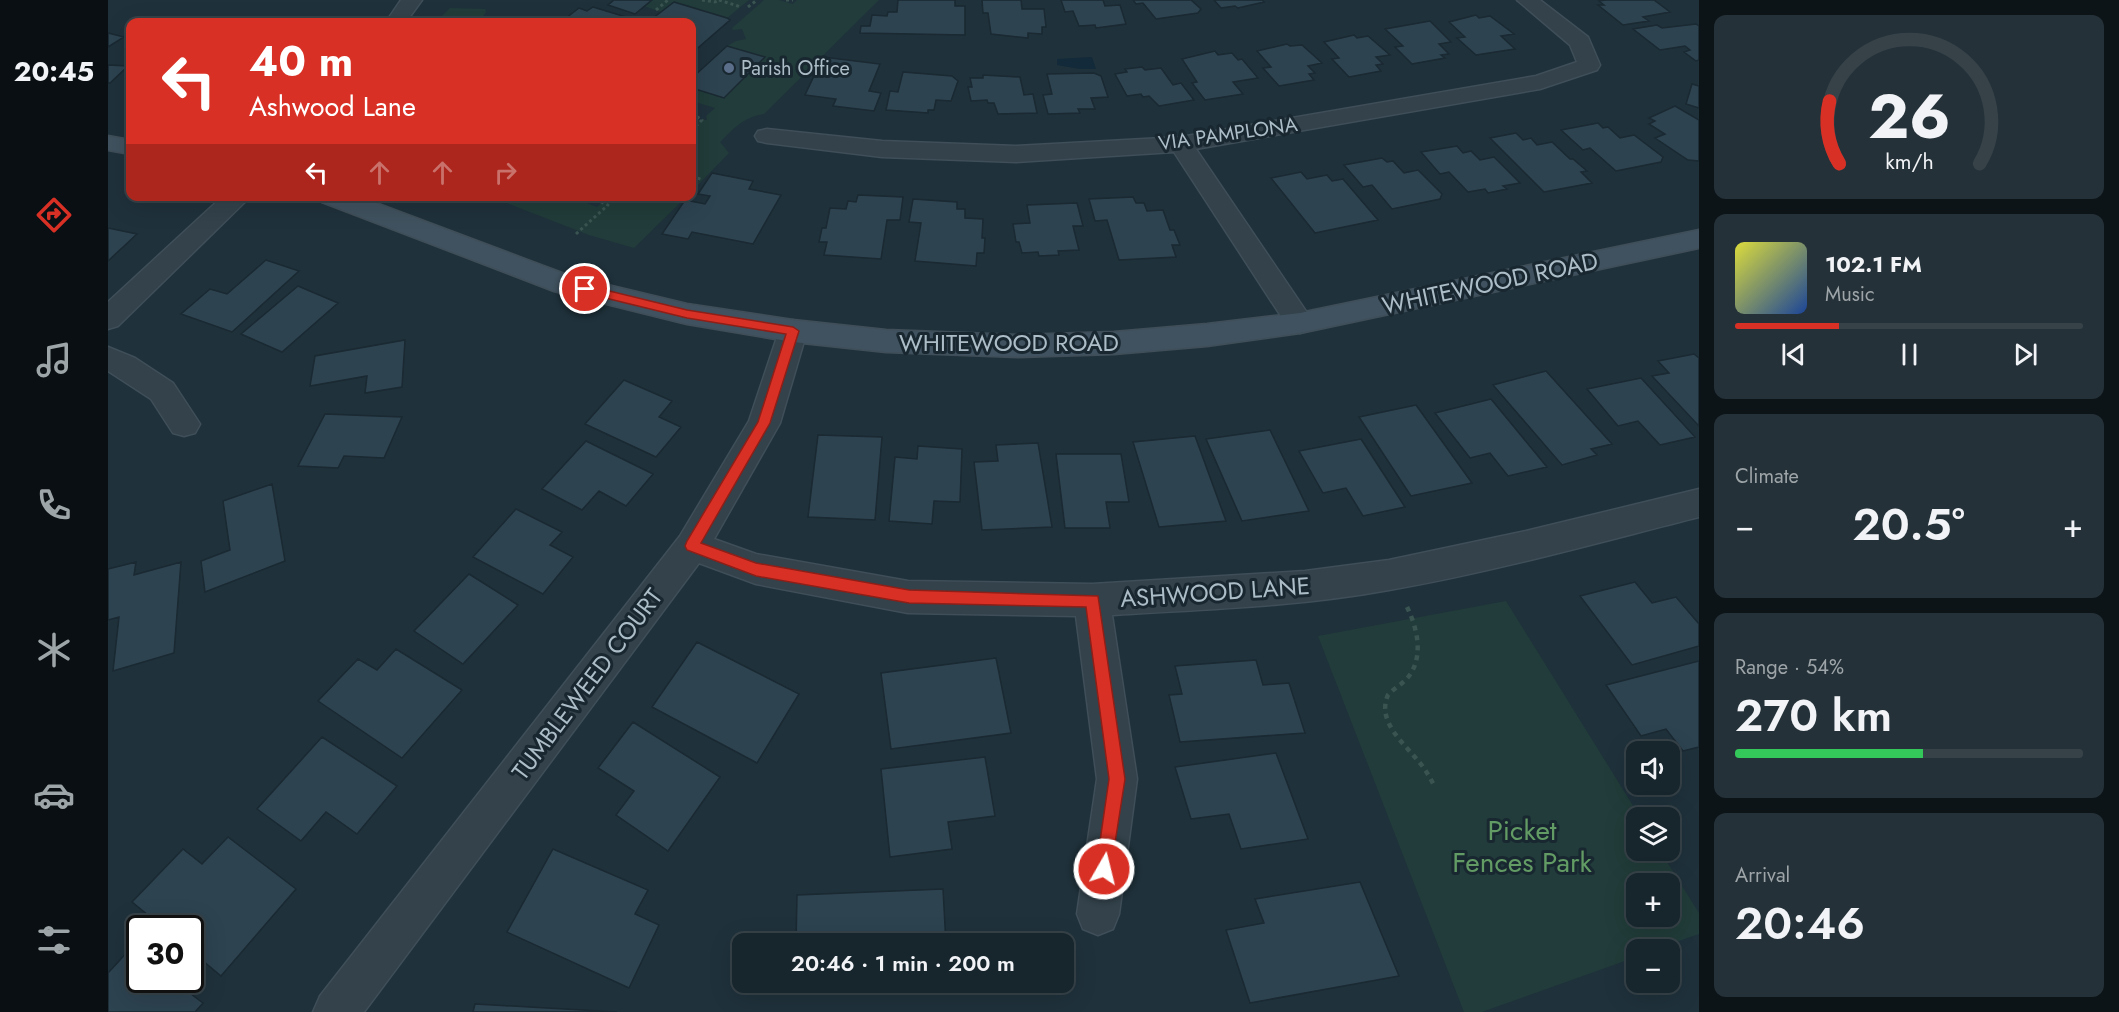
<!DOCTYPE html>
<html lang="en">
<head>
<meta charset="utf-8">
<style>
  :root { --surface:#17252c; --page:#243138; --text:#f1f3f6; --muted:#9ea5a9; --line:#364248; --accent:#d93025 }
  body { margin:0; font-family:Jost,sans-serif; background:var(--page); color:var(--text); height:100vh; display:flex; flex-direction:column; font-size:22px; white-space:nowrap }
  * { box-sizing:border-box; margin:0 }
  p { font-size:20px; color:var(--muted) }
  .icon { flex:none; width:33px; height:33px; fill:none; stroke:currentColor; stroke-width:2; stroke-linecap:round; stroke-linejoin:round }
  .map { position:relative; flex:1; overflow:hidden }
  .drawer { display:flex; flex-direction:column; gap:15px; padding:15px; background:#0d1418; width:420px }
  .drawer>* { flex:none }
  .hud { position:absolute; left:18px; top:18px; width:570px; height:183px; border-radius:12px; box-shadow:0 6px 24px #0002,0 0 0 2px var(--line); background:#d93025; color:#fff; overflow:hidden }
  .tools { position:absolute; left:1518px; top:741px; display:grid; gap:12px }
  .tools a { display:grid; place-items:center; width:54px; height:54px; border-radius:12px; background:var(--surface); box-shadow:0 6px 24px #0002,0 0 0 2px var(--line); font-size:30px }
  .speed { position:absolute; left:18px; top:915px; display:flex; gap:12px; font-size:30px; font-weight:700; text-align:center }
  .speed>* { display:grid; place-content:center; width:78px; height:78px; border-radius:50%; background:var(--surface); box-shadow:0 6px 24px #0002,0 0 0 2px var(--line); line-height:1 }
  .speed .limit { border:3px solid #111; border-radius:9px; background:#fff; color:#111 }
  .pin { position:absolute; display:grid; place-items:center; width:51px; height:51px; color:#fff; margin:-26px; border:3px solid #fff; border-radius:50%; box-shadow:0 2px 6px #0007 }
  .me { position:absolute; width:66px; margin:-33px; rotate:8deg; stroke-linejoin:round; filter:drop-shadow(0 0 4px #0008) }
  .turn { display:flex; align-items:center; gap:21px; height:126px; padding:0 24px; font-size:27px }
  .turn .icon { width:78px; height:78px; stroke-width:2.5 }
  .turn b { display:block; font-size:42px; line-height:51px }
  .lanes { display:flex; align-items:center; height:57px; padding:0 24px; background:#0003; justify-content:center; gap:30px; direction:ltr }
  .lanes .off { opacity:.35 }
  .big { font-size:45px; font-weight:600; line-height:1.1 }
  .drawer .widget { flex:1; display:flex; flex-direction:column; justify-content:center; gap:9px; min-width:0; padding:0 21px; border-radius:12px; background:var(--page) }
  .drawer .dial { align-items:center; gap:0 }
  .dial svg { height:156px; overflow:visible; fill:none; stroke:var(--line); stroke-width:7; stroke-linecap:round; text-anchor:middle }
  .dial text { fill:var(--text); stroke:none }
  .song { display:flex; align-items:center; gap:18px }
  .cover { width:72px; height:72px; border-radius:9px; background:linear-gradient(135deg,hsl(60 70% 55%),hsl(220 70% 35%)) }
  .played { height:6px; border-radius:3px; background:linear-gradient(90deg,var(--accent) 30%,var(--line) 30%) }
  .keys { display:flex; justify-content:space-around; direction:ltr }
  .heat { display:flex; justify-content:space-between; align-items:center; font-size:33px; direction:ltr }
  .charge { height:9px; border-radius:4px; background:linear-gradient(90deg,#34c759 54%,var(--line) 0) }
  .trip { position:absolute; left:624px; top:933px; width:342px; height:60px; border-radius:12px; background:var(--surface); box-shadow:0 6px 24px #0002,0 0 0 2px var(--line); font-weight:600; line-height:60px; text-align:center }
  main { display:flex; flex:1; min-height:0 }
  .dock { display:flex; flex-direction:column; width:108px; justify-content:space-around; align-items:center; background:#090f12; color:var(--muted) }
  .dock .icon { width:42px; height:42px }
  .dock .current { color:var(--accent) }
  .dock b { font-size:27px; color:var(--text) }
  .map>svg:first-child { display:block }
</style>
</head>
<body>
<main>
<nav class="dock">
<b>20:45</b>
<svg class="icon current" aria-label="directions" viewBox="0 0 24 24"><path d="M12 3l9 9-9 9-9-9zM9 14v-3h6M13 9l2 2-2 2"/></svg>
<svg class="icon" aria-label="music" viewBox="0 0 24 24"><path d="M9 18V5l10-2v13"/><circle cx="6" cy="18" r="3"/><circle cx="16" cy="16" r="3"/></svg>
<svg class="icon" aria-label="phone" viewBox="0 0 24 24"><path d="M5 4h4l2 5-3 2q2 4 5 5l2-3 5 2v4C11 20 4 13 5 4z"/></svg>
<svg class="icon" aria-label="climate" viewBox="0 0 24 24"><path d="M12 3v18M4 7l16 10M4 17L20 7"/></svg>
<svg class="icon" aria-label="car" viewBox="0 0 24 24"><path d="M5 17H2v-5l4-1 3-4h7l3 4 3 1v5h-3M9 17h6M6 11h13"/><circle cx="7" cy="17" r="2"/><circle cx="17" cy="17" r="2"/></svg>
<svg class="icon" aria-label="filters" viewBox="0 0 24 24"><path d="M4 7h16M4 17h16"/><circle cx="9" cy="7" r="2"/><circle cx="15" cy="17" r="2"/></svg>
</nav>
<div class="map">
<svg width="1591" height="1012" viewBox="0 0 1591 1012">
  <rect width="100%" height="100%" fill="#1f313b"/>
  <path fill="#213c3a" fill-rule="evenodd" d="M544,0h97l-22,18 -53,-16 -13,10 -17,-6z
    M656,0h15l14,4 4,-4h82l-115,114c-20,3 -30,14 -44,28l9,11 -37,38v-65l6,-6h9l-1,-4 9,-8 -23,-7v-13l32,10 40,-40 -37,-12 9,-5 10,-2 -4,-10 -9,1 -1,-2z
    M342,8l35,1 1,3 -5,7h-19l-3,3h-23z
    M383,197h80l26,10 10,-9 8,2 4,-3h67l-52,51 -45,-13z
    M1398,601l134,216 -4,1v32l24,1 39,62v21l-43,15 -20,1v7l-154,55h-18l-146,-376zM1528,884h34v32h-34z"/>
  <path fill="#122a39" d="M984,57l4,12h-16l-23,-4v-6z"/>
  <path fill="#2d4350" stroke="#1a2932" stroke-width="1.5" d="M506,0h38l-17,14 -27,-9z
    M790,0h57v6h10v29l-105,-2 1,-7h9l2,-11 15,1 1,-4h9z
    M874,0h39l1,9h22l2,18h-4v7l-14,-1v5l-37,-4 -3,-21h-5z
    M953,0h42l2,6 15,-1 6,19 -30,4 -1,-3 -16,1 -6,-15 -8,1z
    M1025,0h58l10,9 -3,4 -42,6 -13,-16 -7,1z
    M1106,0h48l2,2 -26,6 -3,-2 -14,2z
    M1498,0h48l16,12 -27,5 6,4 -26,4 -25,-20h6l-5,-4z
    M566,2l53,16 3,2 -38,33v-31h-44z
    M485,7l33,10 -8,5h-57l18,-14 8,3z
    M1368,15l3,3 11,-2 24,18 -13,2 14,13 -39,6 -19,-17 8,-1 -16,-15z
    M1322,21l21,21 -12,2 10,10 -8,1 4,3 -33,6 -17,-17 8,-1 -18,-17z
    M1588,24l3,2v34l-3,1 -12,-9 6,-2 -5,-4 -25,4 -27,-21 24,-4 5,3z
    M0,33l16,4 -16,10z
    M1246,35l3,3 11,-2 22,19 -14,2 7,7 -7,1 5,6 -32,6 -17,-18 7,-1 -15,-16z
    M1179,44l3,2 12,-1 20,18 -14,3 7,7 -6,1 5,6 -35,6 -16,-18 8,-1 -14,-16z
    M619,46l38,11 -41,41 -32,-10v-10z
    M1107,51l3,4 14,-2 6,7 4,-1 16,19 -25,4 10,12 -38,6 -13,-17 5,-1 -15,-23z
    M715,57l57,7 -11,27 12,2 -7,18 -41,-5 3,-7 -31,-4z
    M0,65l20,1 -18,17h-2z
    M1034,67l3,3 16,-2 12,17 8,-2 13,17 -35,6 -10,-10 -6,1 -2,-3 -14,2 -12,-22 12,-2 -2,-3z
    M795,72l49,4 6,5 -7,20 -15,-1 -2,10h-6v3l-42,-3 4,-19 8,1z
    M986,73l7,3 7,21 -17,1 4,11h-17l2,4 -32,1 -5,-19 9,-1 -5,-20z
    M875,75l37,2 4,18 9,-1 4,19 -39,1 -4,-11h-6l-1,-3 -16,1 -3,-14h4l-2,-9h13z
    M1584,84l7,2v22l-13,-4z
    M1567,106l24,14v41l-11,-1 -33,-22 10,-4 -16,-10 6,-3 -6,-3z
    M1490,123l5,5 5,-1 12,11 14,-3 29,22 -2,5 -45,9 -26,-23 -7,2 -22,-20z
    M1408,133l7,7 8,-2 6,7 15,-3 18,17h3l14,12 -6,1 11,11 -48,9 -54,-54z
    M1349,146l6,7 8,-2 9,9 14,-3 26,26 -17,3 4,3 -19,4 -3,-4 -17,3 -19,-20 -9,2 -19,-22z
    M1274,158l5,4 6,-1 11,12 14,-3 24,24 -2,5 -48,10 -20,-24 -9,2 -19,-22z
    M1193,172l6,7 20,-4 5,6 11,-2 35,41 -63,13 -44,-55z
    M604,173l41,8 -4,8 32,6 -28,49 -61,-12 -4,7 -26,-5 23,-34 20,4 5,-8 -12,-2z
    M750,195l45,2 -3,23h-13l-6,39 -57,-4 3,-13h-8l3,-14h4l4,-20 16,1 2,-8 8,1z
    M1025,197l3,6h8l3,8 16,-1 7,20h4l6,15h-8l4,12 -57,3 -12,-40 -12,1 -6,-22z
    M805,199l44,3v7h8v9l18,1 -1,19h3l-1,15h-7l-1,13 -61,-5 6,-38 -12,-1z
    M969,203l6,23h-10l6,24 -21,1 1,4 -20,1 -1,-4 -16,1 -3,-11h-3l-3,-18 17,-1 -3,-18z
    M0,228l29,6 -29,27z
    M158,260l33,11 -67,61 -51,-18 29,-25 17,5z
    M190,286l40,17 -56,49 -41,-18z
    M297,340l-3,47 -37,6 2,-17 -57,10 5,-30z
    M1586,354l5,4v68l-47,-50 17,-3 -11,-12z
    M1438,371l66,73 -21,5 6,6 -35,10 -69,-80z
    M1533,378l54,59 -35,8 -22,-24 -20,5 -31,-37z
    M516,380l48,21 -13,16 22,10 -25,30 -71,-33z
    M1383,399l56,68 -39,9 -18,-23 -20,5 -35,-45z
    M1308,405l56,78 -61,13 -52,-79z
    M217,414l77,3 -18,41 -40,-2 -6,12 -40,-2z
    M1162,430l39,81 -67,10 -36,-82z
    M710,435l64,2 -7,83 -67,-3z
    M1087,436l31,85 -67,6 -26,-85z
    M1253,439l44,68 -42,9 -17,-28 -23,5 -24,-42z
    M478,441l67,33 -27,32 -27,-15 -17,19 -40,-21z
    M930,443l14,84 -70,3 -8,-68 24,-1 -2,-16z
    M810,446l44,3 -2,53 -26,-1 -2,23 -43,-3 6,-64 22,2z
    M948,454h65l8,48h-23l4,26h-45z
    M164,484l13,77 -80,31 -4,-31 29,-11 -7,-49z
    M408,509l46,23 -12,13 23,12 -30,37 -70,-37z
    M28,562l-2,13 47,-13 -7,91 -61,18 6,-54 -11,3v-51z
    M361,574l49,31 -55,59 -49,-33z
    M1527,582l17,21 24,-6 23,27v22l-67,19 -52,-69z
    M589,642l102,52 -42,69 -105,-56z
    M288,649l66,41 -60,68 -84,-57 40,-42 19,11z
    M888,658l15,75 -120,16 -10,-76z
    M1148,660l7,25 26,-2 16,50 -125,9 -11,-47 13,-1 -7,-28z
    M1591,661v86l-16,4 -17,-22 -25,7 -35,-51z
    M525,722l87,55 -52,74 -52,-36 18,-24 -36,-23z
    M214,737l75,49 -40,48 -31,-22 -25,29 -44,-32z
    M1168,753l32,86 -67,10 -12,-35 -38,5 -16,-52z
    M877,757l10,59 -47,6 4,27 -62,8 -9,-88z
    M120,837l68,52 -75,87 -31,-26v-22h-26l-32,-26 51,-53 19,15z
    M445,849l95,41 -13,24 24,11 -30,63 -122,-56z
    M1252,882l39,94 -149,27 -24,-73 38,-7 -9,-24z
    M835,889l3,55h-150l1,-49z
    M23,948l9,7v25h32l31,23 -8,9h-87v-39z
    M687,982h123v2l-123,7z
    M367,1004l142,8h-144z"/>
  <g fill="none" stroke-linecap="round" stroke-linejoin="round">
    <g stroke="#3f4e58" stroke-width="3">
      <path id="minor" d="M293,0h21l-16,22h-20z
        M1409,0h23l48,37 12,28 -3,5 -57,19 -344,60 118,174 -4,7 -10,3 -10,-3 -116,-178 -158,10 -134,-5 -115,-14 -9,-2 -3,-5 3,-5 9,-2 115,12 134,5 165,-9 355,-61 41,-14 -7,-17z
        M115,196h28l-133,130 -10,3v-27z
        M685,320l10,4 4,7 -27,92 -66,116 42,15 152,27 184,3 213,-13 84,-11 137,-29 173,-42v28c-103,26 -206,55 -310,73 -92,17 -185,19 -277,25l25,164 -18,135 -6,15 -15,6 -15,-6 -6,-15 20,-135 -21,-163 -168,-3 -152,-29 -57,-21 -335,449h-51l7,-16 360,-460 69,-115 30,-90 4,-7z
        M0,347l27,11 38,25 27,41 -5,9 -11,3 -11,-3 -22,-34 -43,-28z"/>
    </g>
    <g stroke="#3f4e58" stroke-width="3">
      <path id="secondary" d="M0,136l22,4v14l-22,-4z
        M211,196h38l213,80 117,28 106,16 93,10 132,5 96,-3 93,-8 93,-11 399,-83v18l-399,85 -93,13 -93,8 -96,3 -132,-5 -93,-10 -106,-18 -133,-33 -232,-89z"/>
    </g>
    <path stroke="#3a5451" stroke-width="3" stroke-dasharray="3 3" stroke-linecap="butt" d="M594,0l13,2 4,-2
      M611,0l22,7
      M678,0h7
      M640,7l9,-7
      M548,10l12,-10
      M584,113l10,7 -10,10
      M584,176l11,4
      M468,234l32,-29 -20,-9"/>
    <path stroke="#3a5451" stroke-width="4.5" stroke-dasharray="5 5" stroke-linecap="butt" d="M1299,607c10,20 17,49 2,69 -6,8 -15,12 -21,19 -12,27 17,49 31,67 7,8 11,16 16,25"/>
    <use href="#minor" fill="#33424b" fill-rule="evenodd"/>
    <use href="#secondary" fill="#40525f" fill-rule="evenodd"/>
  </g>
  <path fill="#d93025" stroke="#8d1f18" stroke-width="1.5" d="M477,285l102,25 106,17 6,4 -29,92 -69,120 55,20 153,27 189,6 27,183 -15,96 -6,3 -6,-3 -2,-6 13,-90 -23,-172 -177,-4 -153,-27 -69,-26 -2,-4 2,-5 71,-119 28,-88 -99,-16 -106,-26 -2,-3z"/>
  <circle fill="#5c6f8a" stroke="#182730" stroke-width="2" cx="621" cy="68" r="6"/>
  <g text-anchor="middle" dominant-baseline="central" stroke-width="6" stroke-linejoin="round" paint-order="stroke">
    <g font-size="20" fill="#adbdc8" stroke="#182730" text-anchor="start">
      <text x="633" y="68">Parish Office</text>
    </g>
    <g font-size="20" fill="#adbdc8" stroke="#182730">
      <text transform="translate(1120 134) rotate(-8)">VIA PAMPLONA</text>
    </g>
    <g font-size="24" fill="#adbdc8" stroke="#182730">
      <text transform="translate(1382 283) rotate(-12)">WHITEWOOD ROAD</text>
      <text x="901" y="342">WHITEWOOD ROAD</text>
      <text transform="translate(1107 592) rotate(-4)">ASHWOOD LANE</text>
      <text transform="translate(479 684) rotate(-53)">TUMBLEWEED COURT</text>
    </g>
    <g font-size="28" fill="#629b64" stroke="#182730">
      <text x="1414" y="830">Picket<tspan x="1414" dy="32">Fences Park</tspan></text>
    </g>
  </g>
</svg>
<div class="tools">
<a><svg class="icon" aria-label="sound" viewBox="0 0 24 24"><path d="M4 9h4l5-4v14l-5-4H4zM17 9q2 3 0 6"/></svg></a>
<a><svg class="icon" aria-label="layers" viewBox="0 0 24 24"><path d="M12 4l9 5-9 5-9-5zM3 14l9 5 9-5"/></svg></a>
<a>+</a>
<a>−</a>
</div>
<div class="speed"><div class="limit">30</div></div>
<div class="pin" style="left:477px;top:289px;background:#d93025"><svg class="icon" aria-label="arrive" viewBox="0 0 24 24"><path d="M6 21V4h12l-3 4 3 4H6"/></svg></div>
<svg class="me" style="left:996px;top:869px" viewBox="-20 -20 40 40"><circle r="17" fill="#d93025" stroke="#fff" stroke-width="3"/><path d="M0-11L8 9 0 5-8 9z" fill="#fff"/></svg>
<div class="trip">20:46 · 1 min · 200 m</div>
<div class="hud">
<div class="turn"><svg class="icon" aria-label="left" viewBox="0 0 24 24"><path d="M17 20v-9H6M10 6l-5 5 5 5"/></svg><div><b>40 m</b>Ashwood Lane</div></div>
<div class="lanes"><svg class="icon" aria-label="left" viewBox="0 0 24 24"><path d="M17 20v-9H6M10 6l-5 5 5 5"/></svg><svg class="icon off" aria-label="ahead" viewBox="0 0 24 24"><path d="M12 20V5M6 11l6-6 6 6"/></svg><svg class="icon off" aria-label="ahead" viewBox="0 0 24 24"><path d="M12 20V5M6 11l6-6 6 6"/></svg><svg class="icon off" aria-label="right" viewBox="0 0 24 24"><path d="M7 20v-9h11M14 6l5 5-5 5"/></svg></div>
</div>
</div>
<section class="drawer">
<div class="widget dial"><svg viewBox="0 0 100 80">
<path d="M14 69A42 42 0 1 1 86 69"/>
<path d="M14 69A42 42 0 0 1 9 37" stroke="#d93025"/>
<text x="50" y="56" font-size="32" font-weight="700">26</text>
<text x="50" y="72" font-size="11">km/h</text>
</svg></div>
<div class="widget">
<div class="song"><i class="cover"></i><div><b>102.1 FM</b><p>Music</p></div></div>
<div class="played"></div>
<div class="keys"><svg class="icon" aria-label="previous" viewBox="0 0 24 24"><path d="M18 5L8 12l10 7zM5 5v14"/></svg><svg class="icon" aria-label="pause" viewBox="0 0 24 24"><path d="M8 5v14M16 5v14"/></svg><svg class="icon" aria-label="next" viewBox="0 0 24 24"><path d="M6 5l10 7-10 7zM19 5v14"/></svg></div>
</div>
<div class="widget"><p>Climate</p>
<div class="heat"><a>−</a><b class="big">20.5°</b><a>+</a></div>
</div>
<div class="widget"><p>Range · 54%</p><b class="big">270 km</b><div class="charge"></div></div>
<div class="widget"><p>Arrival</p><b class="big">20:46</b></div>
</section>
</main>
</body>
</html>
